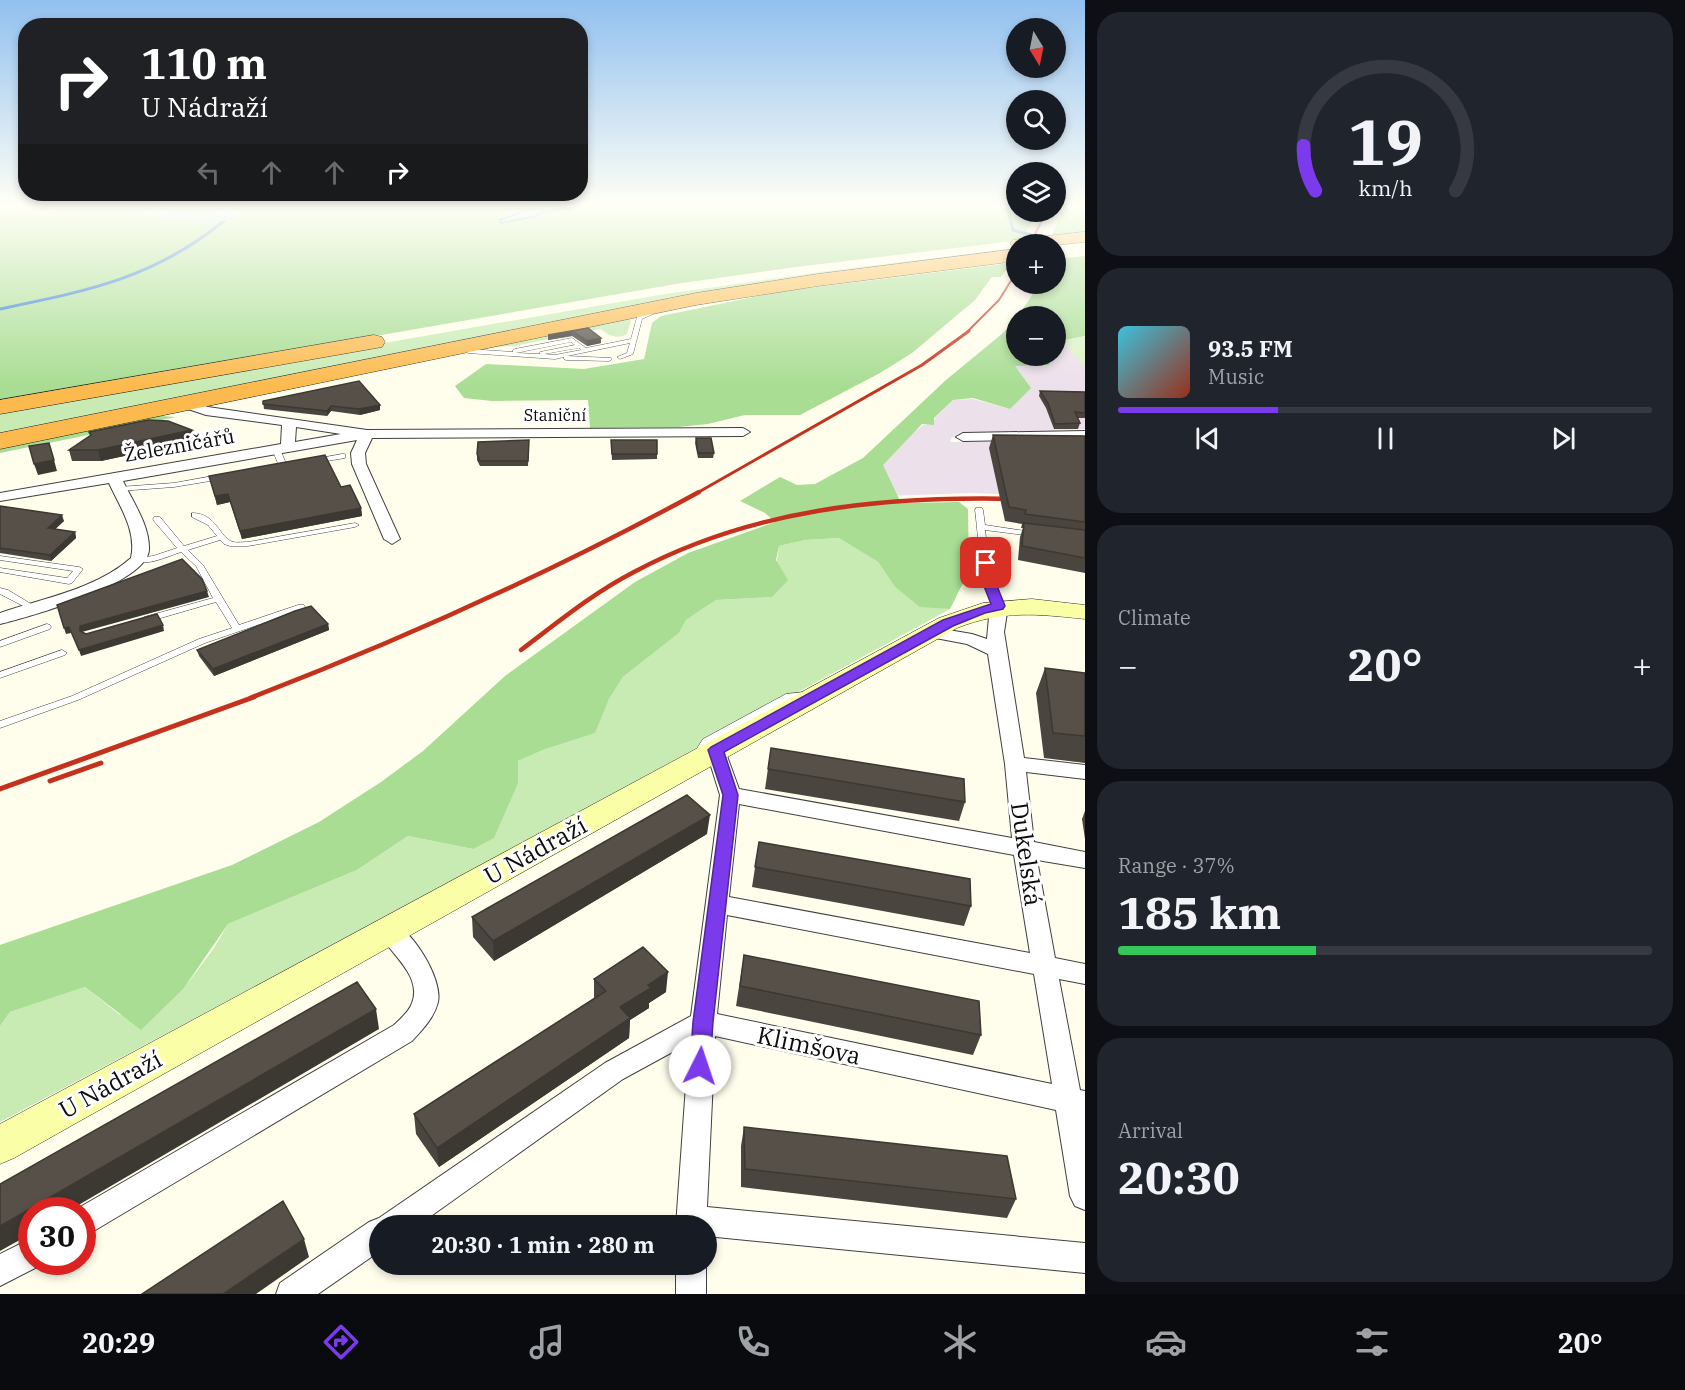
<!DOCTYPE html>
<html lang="en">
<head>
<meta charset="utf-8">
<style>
  :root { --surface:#171b24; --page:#20242c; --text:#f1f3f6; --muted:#9ea1a6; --line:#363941; --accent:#7c3aed }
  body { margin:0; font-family:"IBM Plex Serif",serif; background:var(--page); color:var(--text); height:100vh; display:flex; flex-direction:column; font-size:22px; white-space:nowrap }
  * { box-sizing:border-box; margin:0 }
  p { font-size:20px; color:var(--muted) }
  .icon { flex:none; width:33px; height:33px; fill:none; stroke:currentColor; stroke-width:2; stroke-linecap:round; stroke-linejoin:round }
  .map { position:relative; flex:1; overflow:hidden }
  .drawer { display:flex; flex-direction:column; gap:12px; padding:12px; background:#0d0f14; width:600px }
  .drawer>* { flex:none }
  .top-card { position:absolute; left:18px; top:18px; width:570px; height:183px; border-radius:24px; box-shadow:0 3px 9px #0003; background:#202124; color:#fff; overflow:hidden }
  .needle { width:39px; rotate:170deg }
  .buttons { position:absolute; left:1006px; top:18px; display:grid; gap:12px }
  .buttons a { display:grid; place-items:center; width:60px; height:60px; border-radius:50%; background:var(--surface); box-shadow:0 3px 9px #0003; font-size:30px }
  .speed { position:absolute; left:18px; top:1197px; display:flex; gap:12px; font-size:30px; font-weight:700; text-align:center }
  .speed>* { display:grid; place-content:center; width:78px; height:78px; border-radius:50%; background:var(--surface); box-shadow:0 3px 9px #0003; line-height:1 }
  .speed .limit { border:9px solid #d22; background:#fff; color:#111 }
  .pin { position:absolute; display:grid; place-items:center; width:51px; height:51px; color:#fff; margin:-26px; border-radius:12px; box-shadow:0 3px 9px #0006 }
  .me { position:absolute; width:66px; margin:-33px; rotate:4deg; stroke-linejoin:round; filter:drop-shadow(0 0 4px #0008) }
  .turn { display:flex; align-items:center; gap:21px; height:126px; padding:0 24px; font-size:27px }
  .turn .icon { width:78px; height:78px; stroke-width:2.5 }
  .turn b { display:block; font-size:42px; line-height:51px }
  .lanes { display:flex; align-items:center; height:57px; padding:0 24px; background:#0003; justify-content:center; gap:30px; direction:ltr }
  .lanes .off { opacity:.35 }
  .big { font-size:45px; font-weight:800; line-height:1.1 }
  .drawer .tile { flex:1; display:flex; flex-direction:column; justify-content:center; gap:9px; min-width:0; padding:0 21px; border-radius:24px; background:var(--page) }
  .drawer .dial { align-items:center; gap:0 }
  .dial svg { height:156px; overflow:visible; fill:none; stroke:var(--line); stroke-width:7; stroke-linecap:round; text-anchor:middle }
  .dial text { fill:var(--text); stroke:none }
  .song { display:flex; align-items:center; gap:18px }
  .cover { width:72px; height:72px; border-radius:9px; background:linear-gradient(135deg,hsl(190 70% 55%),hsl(10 70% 35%)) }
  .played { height:6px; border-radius:3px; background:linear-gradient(90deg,var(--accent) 30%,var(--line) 30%) }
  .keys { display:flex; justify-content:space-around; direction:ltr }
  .heat { display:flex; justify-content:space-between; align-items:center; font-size:33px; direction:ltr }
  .charge { height:9px; border-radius:4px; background:linear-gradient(90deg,#34c759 37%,var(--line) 0) }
  .trip { position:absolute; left:369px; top:1215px; width:348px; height:60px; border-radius:30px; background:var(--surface); box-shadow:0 3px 9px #0003; font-weight:800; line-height:60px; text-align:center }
  .tabs { display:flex; height:96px; justify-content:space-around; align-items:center; background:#090b0e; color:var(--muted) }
  .tabs .icon { width:42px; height:42px }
  .tabs .current { color:var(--accent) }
  .tabs b { font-size:27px; color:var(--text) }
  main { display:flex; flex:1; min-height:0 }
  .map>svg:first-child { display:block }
</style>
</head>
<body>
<main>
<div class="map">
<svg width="1085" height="1294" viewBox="0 0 1085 1294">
  <rect width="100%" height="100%" fill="#fffeec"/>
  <path fill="#ece0eb" d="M1063,341l22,25v63l-133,8 -2,5 135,-1 -40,55 -72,-3 -87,3 -15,-29 52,-42 10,-1 2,-6 18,-18 20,-1 37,10 4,-43 35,-1 3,-9h4v-14z"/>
  <path fill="#c8ebb4" d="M0,206h81l-42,8z
    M1017,248v5l-150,18 -867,166v-27l665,-116 155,-22z
    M626,318l5,2 -4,14c-10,6 -18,1 -27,-5l-86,17 -23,1z
    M839,538l39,24 17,25 25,19 30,3 -462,253 -488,260v-96l10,-14 75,-25 35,28 64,-27 30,-40 14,-24 129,-54 51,-34 65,13 45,-66v-22l25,-11 51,-17 15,-34 14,-22 56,-44 7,-13 30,-20 56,-3 7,-51 26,-6z"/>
  <path fill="#a8dd93" d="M81,206h96l14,2 10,-2h360l-25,1 -28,10 72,-11h437v6h20l-15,28 -226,27 -114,16 -682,118v-194l39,7z
    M1065,206h20v27l-34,4z
    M1085,256v80l-29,6v-26h-38l14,-21 2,-11h22v-25z
    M1011,263l-10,14h-9l-17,23 -63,53 -32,20 -80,42h-55l-37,9 -30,3 -88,1 -2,-28 -96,1 -28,-3 -9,-12 31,-22 98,5 60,-10 8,-36 9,-7 116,-24z
    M1017,318v38h35l-3,9 -34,1 16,22 -21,21 -37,-11 -20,2 -19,18v7l-12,-1 -39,41 18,38 58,-1 9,7 1,62 -19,38 -30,-2 -25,-20 -17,-25 -39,-24 -34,2 -26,6 -3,14 12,20 -16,17 -56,3 -30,20 -7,13 -56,44 -14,22 -14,34 -52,17 -25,11v22l-24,55 -21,11 -65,-13 -51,34 -129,54 -44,64 -43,42 -56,-43 -75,25 -10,14v-81l232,-80 87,-43 62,-40 42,-31 82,-75 130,-94 53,-29 87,-31 -10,-9 -25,-12 40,-24 17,8 18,-1 48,-26 83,-78 57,-47z
    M162,416l14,1 -176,36v-6l142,-30z"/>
  <path fill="#dcf2c6" d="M1085,336v30h-2l-20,-25z"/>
  <path fill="#aed1f9" stroke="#3178d4" stroke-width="1.5" d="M561,206h19l-42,7 -1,3 -36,7 -1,-3 36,-13z"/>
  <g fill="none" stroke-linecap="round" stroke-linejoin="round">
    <path stroke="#3178d4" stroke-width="3" d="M1007,206l6,24 29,8
      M0,309c87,-18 155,-31 225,-89l-1,-4"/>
    <path fill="#aed1f9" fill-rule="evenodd" d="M124,206c26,0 50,7 76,7 18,-1 33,-8 51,-7 -22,30 -95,12 -125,4z"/>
    <g stroke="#404040" stroke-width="1">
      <path id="lane" d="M651,311l2,1v2l-11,5 -9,35 -13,5 -3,-2 10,-4 3,-10 -63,13 44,2v2l-2,1 -43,-1 -2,-1v-2l-9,2 -87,-6 -3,-2 3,-2 45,3v-2l2,-1 57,-11 14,10 45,-9 6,-22zM571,342l4,3 -35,7v2l-24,-1zM579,348l2,2 -26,5 -11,-1z
        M276,447l4,2 7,17 -1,2h-6l-1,-2 -7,-17z
        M342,454h3v4l-30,5 -4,-2 4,-2z
        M219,475l4,2 -1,2 -48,8 -55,4 -4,-2 4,-2 55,-4z
        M976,508h6l1,2 2,15 47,7 4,2 -4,2 -47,-6 7,51 11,25 -4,3c-18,-10 -21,-79 -24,-99z
        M192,513c25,0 27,25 41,29 4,1 10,0 15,0l107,-19 4,2 -4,2 -107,19h-18l-6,-2 -4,-4 -32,10 15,15 36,60 59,-20h6l1,2 -1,2 -99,34 -127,57 -78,28v-7l72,-25 127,-57 33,-11 -16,-26 -69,20 -4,-3 1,-2 69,-19 -17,-32 -15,-14c-13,4 -34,15 -46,8l1,-2 17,-2 24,-8 -23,-27 -1,-2 1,-2h6l24,29 33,-10 -9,-11 -16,-8z
        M0,556l79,11 4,2 -11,14 -3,1 -69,-12v-4l67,10 6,-7 -73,-11z
        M0,588l8,2 28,17 -1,2h-6l-29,-15z
        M47,624l3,1 1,2 -1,2 -50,18v-6z
        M62,650l5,3 -2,2 -65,23v-6z
        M805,692l3,1 2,2 -2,2 -17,2 -80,44 -8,12h-8l-1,-2 9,-14 83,-45z"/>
    </g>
    <g stroke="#404040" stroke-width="2">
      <path id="street" d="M184,399l24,8 159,23 376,-2 7,4 -7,4 -371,2 -7,15 1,11 34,75 -8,5 -8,-5 -32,-75 -1,-11 6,-13 -234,41c10,21 27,45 26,69 -2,33 -119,67 -149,74v-11c44,-15 96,-24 131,-55 6,-27 -11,-51 -22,-75l-109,18v-8l281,-49 1,-19 -76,-10 -27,-9 -2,-3 2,-3zM296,427l45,7 -46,8z
        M1085,431v8l-122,2 -7,-4 7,-4z
        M999,601l6,1 3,4 -4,26 20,126 61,7v14l-59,-7 8,70 51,10v16l-48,-8 18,98 30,6v20l-26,-5 21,111 5,1v119l-10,-4 -5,-10 -14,-86 -341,-74 -8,171 378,36v30l-379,-37v-10h-30l13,-183 -66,36 -206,147h-37v25l-62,43h-42l4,-11 89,-61 10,-4 226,-155 86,-47 29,-221 -14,-45 3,-5 7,-2 7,2 16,44 273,49 -7,-74 -17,-110 -21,-10 -42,-8 -3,-4 3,-4 6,-1 41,7 15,5 3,-33 3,-4zM739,804l275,51 16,98 -301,-56zM727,915l307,59 18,110 -335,-70z
        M389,920c22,8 54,58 49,82 -4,16 -15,27 -26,39l-330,197v-28h-7l319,-185c6,-6 15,-13 18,-22 11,-28 -24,-51 -35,-73l4,-7z
        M32,1238v24h12l-1,2 -43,22v-32z
        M676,1264h30v30h-30z"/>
    </g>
    <g stroke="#2f2f2f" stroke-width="1">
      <path id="secondary" d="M1032,599l53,6v14c-47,-5 -83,-9 -128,9l-943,530 -14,6v-40l939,-506 44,-15z"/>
    </g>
    <g stroke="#1e1e1e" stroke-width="1">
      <path id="highway" d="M1085,232v10l-29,3 -39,-1v5l-7,-5 3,-4 6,-1z
        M1017,249v12l-199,25 -122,19 -696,144v-16l696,-140 122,-19z
        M374,335l8,2 3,5 -3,5 -382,67v-14z"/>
    </g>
    <use href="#lane" fill="#fff" fill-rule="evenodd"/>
    <use href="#street" fill="#fff" fill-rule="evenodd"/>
    <use href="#secondary" fill="#faffa7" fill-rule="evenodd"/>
    <use href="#highway" fill="#fcba4e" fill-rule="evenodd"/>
    <path stroke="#c4321e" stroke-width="2" d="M1030,244l16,-32
      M967,332l32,-32 18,-29"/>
    <path stroke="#c4321e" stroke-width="3" d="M697,493l225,-128 47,-34"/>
    <path stroke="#c4321e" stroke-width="4.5" d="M521,650c36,-27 72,-57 113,-78 118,-63 248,-76 381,-73
      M250,698c154,-59 304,-127 449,-206"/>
    <path stroke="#c4321e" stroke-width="5" d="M50,781l51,-18
      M0,789l254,-92"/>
  </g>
  <path fill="#4a453e" d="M588,328l13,15 -14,3 -15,-10 -24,4v-5z
    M1040,391l45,1v26h-8l3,5 -2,6h-24l-8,-21 -7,-12z
    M263,401l117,9 -20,5 -29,-4 -4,5 -63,-7z
    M192,430l2,11 -93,20h-29l-3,-11z
    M993,435l92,1v137l-67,-13 2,-23 3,-9h-2l1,-4 -17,-3 -16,-73z
    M696,438l18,15 -1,5h-15l-3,-15z
    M611,440h46v19l-45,1z
    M529,446l-1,20h-48l-3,-6v-6z
    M209,476l132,11 20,21 1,8 -120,23 -12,-37 -13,3z
    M0,506l64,15 -9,8 20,3 1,6 -25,23 -51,-8z
    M328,624l1,6 -115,46 -15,-20 -2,-6z
    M1045,668l40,5v90l-41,-5 -8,-65z
    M771,748l194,54 -6,19 -194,-32z
    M1085,811v28l-3,-20z
    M707,834l-213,127 -21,-24 -1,-20z
    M759,842l212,64 -7,20 -212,-39z
    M744,955l237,80 -8,20 -237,-49z
    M594,979l72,13 -17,11v5l-19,12 -1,18 -190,129 -23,-33 -2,-20 180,-115z
    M744,1127l272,72 -9,19 -266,-31v-41z"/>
  <path fill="#3c3832" d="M572,331v5l-24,4v-5z
    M601,338v5l-14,3v-5z
    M380,405v5l-20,5 -1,-6z
    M331,406v5l-4,5v-5z
    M192,430l2,11 -93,20 -3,-11z
    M54,460l3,11 -19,4 -4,-11z
    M228,494l2,8 -13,3 -2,-9z
    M361,508l1,8 -120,23 -2,-8z
    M62,515l2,6 -14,13 -2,-6z
    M75,532l1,6 -25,23 -1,-6z
    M207,591l2,6 -127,35 -2,-1v-5z
    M328,624l1,6 -115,46 -1,-7z
    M163,625l1,6 -83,25 -2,-6z
    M69,627l2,6 -5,1 -2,-6z
    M710,815l-3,19 -213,127 -1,-20z
    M668,972l-2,20 -17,11v5l-19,12 -1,18 -190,129 -2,-19 211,-163z
    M376,1009l3,20 -309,181h-38v23l-32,18v-25z
    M304,1239l5,18 -53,37h-33z"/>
  <path fill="#565048" stroke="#3c3832" stroke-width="1.5" d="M588,328l13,10 -14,3 -15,-10 -24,4z
    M359,381l21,24 -21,4 -28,-3 -4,5 -64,-7v-3z
    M1040,391l45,1v21l-10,-1 5,11 -25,1 -7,-21z
    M148,420l20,1 24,9 -94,20h-29l22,-15 -2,-3z
    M993,435l92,1v86l-60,-8 1,-4 -17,-3z
    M696,438h15l3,15h-16z
    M529,440l-1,21h-48l-3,-7 1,-12z
    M611,440h46v14h-45z
    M49,443l5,17 -20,4 -5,-18z
    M325,455l16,32 9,-2 11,23 -121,23 -12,-37 -13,2 -6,-20z
    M0,506l62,9 -14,13 27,4 -25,23 -50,-7z
    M1024,523l61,7v28l-63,-12z
    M182,559l20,20 5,12 -127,35v5l6,3 71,-20 6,11 -84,25 -10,-23 -5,1 -7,-23z
    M311,606l17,18 -115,45 -16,-19 98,-39z
    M1045,668l40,5v63l-32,-3z
    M771,748l193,31 1,23 -197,-33z
    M687,795l23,20 -217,126 -21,-24z
    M759,842l211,37 1,27 -216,-39z
    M643,947l25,25 -20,13 3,3 -31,19 10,11 -193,130 -23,-34 192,-123 -12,-12z
    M744,955l235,46 2,34 -241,-49z
    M357,982l19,27 -376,217v-42z
    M744,1127l263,29 9,43 -271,-30z
    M283,1201l21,38 -81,55h-81z"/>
  <linearGradient id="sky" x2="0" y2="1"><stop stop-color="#91c0ef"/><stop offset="0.53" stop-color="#fffff6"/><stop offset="1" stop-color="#fffff6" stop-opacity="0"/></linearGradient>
  <rect width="1085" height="387" fill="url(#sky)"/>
  <path fill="#7c3aed" stroke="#51269a" stroke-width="1.5" d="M986,559l6,4 3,18 10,25 -2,3 -18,4 -32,13 -229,126 14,43 -25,227 -3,44 -3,6 -7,3 -7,-3 -3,-6 3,-44 30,-227 -15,-45 3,-3 232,-127 48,-16 -9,-23 -2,-18z"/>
  <g text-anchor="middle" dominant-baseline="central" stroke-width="6" stroke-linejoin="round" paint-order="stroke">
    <g font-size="16" fill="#0d0d0d" stroke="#fff">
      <text x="555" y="415">Staniční</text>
    </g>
    <g font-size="20" fill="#0d0d0d" stroke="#fff">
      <text transform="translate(179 445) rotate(-10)">Železničářů</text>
    </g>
    <g font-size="24" fill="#0d0d0d" stroke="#fff">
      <text transform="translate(535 850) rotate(-29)">U Nádraží</text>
      <text transform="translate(1027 854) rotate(82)">Dukelská</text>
      <text transform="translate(809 1045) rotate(12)">Klimšova</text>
      <text transform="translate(110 1084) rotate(-29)">U Nádraží</text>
    </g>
  </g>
</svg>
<div class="buttons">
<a><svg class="needle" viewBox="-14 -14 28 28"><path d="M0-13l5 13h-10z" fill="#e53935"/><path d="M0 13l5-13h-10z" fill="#9ea1a6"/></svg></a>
<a><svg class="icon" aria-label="search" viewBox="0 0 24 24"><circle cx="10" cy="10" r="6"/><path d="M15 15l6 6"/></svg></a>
<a><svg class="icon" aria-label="layers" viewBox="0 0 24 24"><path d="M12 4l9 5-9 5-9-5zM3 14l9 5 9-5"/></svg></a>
<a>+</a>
<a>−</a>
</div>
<div class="speed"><div class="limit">30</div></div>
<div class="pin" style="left:986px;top:563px;background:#d93025"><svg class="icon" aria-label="arrive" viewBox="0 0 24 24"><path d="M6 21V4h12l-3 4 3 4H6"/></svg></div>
<svg class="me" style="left:700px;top:1066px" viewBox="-20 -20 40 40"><circle r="19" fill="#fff"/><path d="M0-13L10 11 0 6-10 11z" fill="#7c3aed"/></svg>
<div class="trip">20:30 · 1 min · 280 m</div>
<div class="top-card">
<div class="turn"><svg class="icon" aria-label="right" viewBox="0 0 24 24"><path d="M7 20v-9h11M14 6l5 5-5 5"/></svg><div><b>110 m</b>U Nádraží</div></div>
<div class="lanes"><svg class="icon off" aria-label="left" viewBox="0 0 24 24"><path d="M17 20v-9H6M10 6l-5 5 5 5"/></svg><svg class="icon off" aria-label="ahead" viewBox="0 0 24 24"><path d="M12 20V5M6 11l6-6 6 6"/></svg><svg class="icon off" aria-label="ahead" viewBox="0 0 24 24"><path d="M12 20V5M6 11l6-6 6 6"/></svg><svg class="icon" aria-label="right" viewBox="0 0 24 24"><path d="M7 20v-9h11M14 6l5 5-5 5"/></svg></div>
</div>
</div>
<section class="drawer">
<div class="tile dial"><svg viewBox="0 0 100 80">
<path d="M14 69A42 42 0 1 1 86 69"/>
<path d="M14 69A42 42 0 0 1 8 46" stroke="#7c3aed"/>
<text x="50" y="56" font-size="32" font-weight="700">19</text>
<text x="50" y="72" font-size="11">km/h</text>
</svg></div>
<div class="tile">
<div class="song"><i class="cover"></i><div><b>93.5 FM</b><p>Music</p></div></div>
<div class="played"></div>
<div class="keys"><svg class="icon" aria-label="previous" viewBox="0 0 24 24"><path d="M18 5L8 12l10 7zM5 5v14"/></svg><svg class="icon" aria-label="pause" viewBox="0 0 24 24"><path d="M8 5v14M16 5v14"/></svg><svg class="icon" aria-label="next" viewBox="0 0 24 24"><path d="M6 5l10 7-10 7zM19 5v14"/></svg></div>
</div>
<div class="tile"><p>Climate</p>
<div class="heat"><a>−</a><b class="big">20°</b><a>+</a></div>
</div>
<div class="tile"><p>Range · 37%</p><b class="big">185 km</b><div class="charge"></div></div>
<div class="tile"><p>Arrival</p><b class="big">20:30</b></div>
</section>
</main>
<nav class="tabs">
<b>20:29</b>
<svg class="icon current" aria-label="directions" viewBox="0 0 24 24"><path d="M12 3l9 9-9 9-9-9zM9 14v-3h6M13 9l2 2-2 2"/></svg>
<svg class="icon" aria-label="music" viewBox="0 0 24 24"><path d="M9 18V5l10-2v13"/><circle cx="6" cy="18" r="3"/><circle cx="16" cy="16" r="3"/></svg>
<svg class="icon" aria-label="phone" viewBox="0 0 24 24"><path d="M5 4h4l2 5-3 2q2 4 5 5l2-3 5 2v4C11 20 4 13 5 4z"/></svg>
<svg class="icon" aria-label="climate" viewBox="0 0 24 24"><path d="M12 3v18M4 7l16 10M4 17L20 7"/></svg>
<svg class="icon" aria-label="car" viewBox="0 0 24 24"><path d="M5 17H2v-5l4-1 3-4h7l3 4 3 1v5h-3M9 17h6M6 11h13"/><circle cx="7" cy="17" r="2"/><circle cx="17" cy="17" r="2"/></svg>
<svg class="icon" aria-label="filters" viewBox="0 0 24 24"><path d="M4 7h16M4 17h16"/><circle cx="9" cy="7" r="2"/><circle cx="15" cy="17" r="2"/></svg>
<b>20°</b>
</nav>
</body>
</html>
